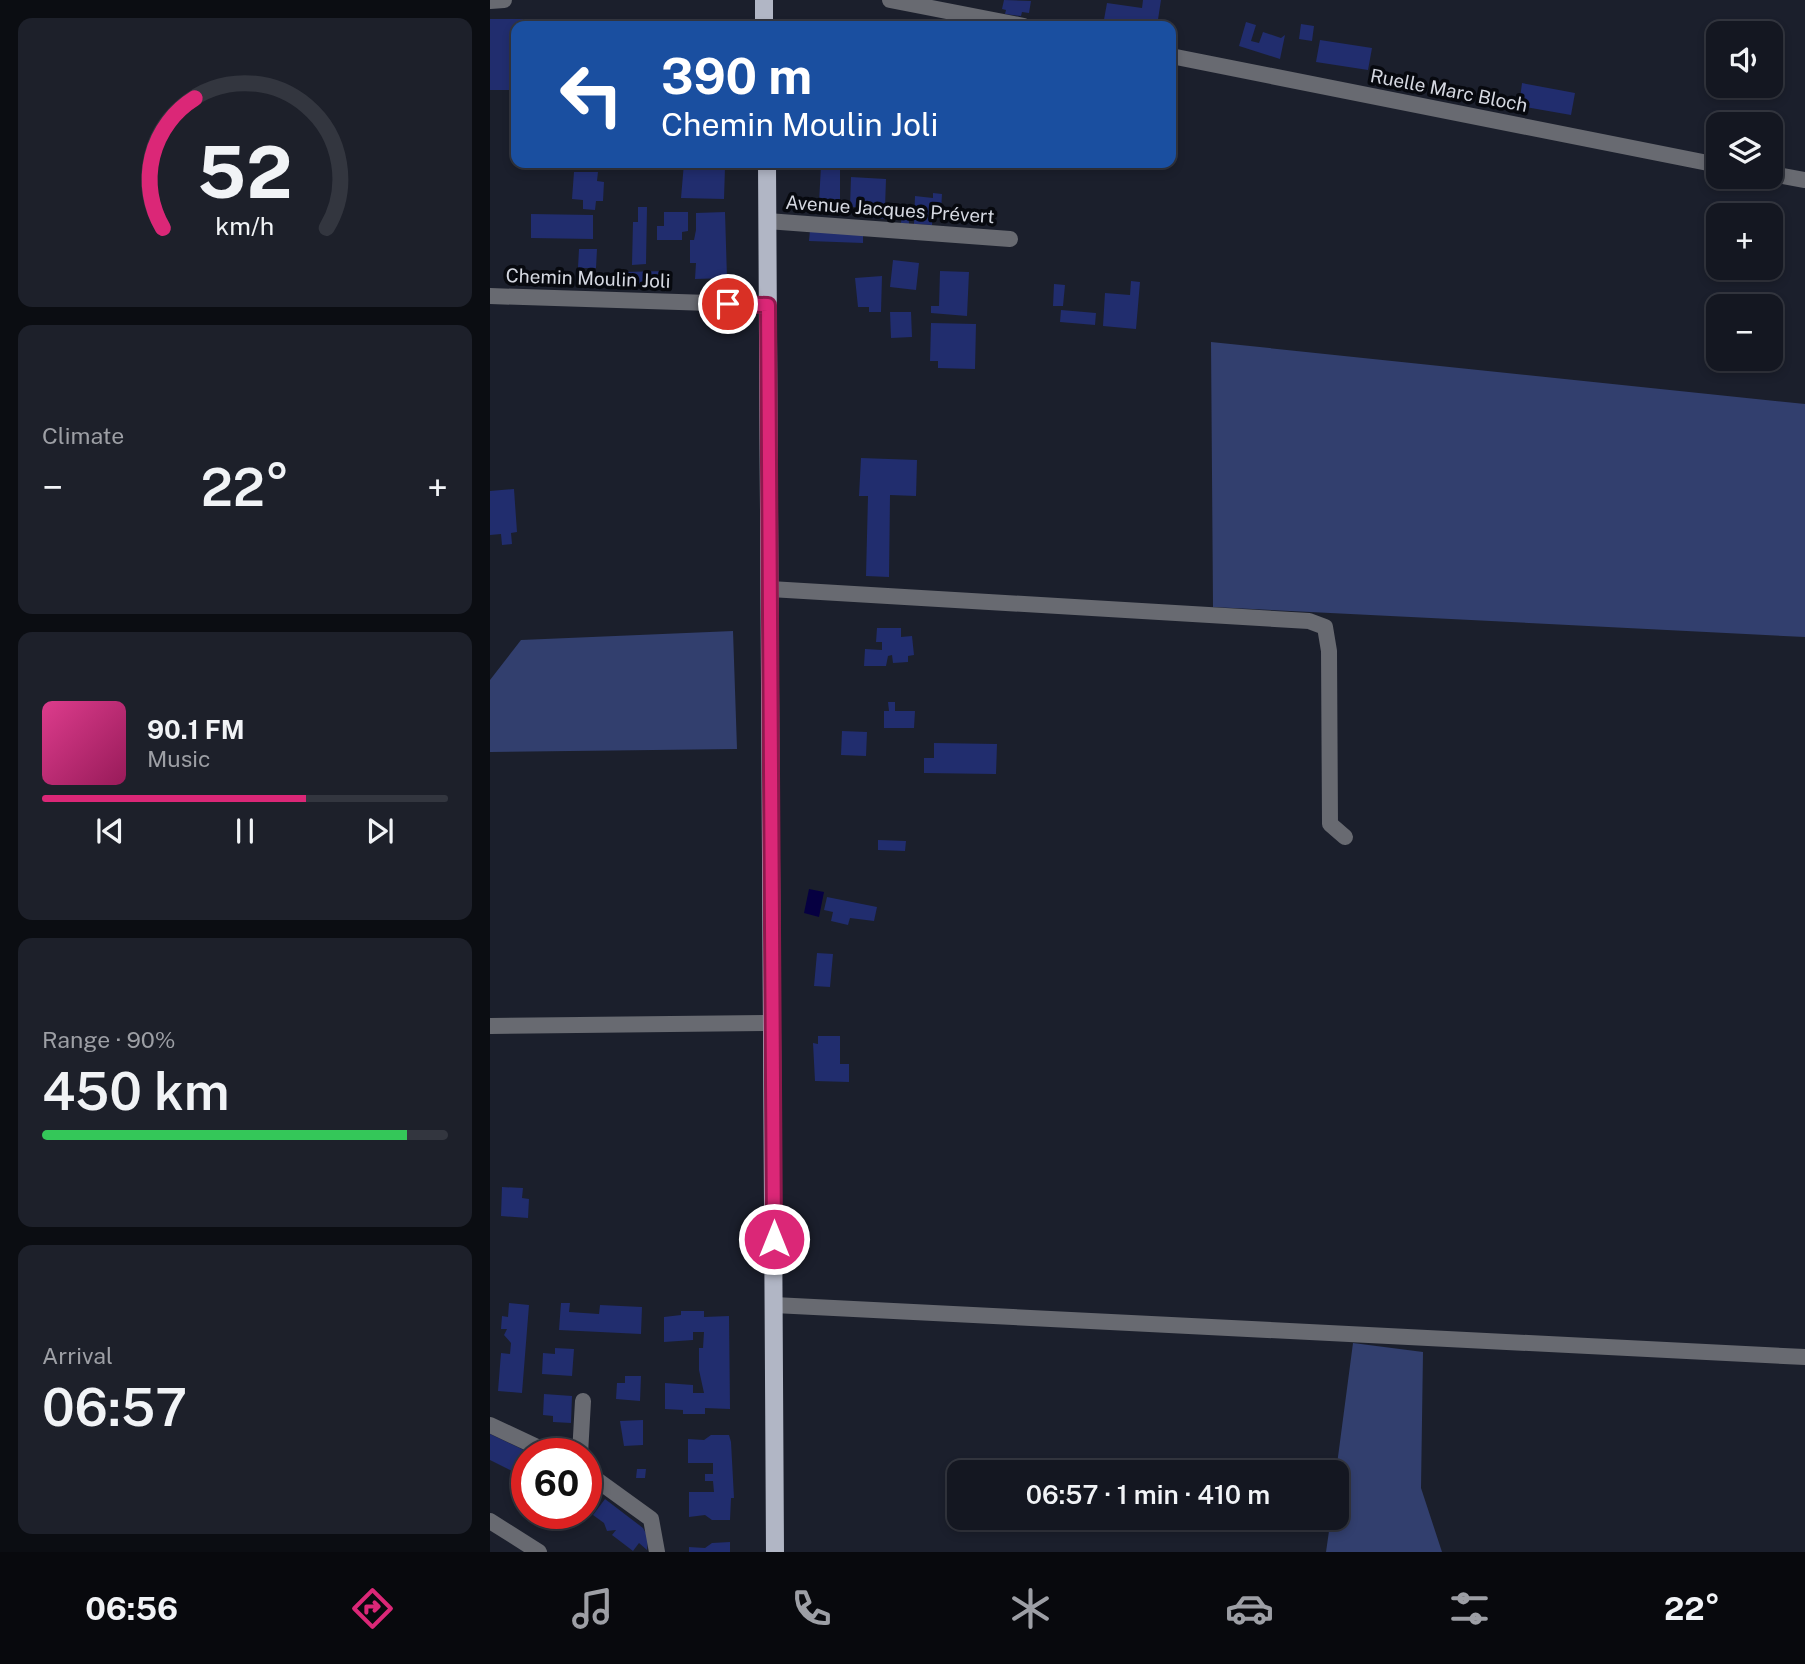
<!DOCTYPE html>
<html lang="en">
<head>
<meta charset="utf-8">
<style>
  :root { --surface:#141721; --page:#1d202a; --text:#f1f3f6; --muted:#9d9fa5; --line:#33363f; --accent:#db2777 }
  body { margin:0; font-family:"Public Sans",sans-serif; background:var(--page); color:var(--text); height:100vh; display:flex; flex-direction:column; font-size:26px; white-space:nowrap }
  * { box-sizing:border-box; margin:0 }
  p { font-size:23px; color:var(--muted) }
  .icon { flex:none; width:38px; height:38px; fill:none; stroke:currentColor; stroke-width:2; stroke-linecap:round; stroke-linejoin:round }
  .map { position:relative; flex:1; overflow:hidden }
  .drawer { display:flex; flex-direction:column; gap:18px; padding:18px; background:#0b0d12; width:490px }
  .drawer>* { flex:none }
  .top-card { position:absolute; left:21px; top:21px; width:665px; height:147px; border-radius:14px; box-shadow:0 4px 10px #0003,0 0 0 2px var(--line); background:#1a4fa0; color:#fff; overflow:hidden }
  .buttons { position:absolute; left:1216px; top:21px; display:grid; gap:14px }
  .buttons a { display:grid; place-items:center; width:77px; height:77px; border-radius:14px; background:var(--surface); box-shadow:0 4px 10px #0003,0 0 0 2px var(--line); font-size:35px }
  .speed { position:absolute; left:21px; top:1438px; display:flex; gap:14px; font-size:35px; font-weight:700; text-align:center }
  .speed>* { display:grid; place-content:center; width:91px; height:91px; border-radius:50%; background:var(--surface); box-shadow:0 4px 10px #0003,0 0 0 2px var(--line); line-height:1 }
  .speed .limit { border:10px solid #d22; background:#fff; color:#111 }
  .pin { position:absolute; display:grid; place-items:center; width:60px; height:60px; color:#fff; margin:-30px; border:4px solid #fff; border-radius:50%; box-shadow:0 2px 7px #0007 }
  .me { position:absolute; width:77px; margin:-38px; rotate:0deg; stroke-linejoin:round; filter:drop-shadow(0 0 5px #0008) }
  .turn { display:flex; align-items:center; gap:24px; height:147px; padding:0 35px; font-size:32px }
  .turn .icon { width:91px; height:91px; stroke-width:2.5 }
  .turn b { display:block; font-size:49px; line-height:60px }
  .big { font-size:52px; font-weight:600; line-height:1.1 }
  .drawer .card { flex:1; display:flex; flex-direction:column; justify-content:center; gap:10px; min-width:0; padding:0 24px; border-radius:14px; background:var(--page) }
  .drawer .dial { align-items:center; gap:0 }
  .dial svg { height:182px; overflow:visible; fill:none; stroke:var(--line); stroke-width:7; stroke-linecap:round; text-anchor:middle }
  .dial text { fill:var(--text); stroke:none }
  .song { display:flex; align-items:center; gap:21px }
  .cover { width:84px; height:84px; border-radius:10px; background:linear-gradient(135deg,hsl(330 70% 55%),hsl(330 70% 35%)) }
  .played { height:7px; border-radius:4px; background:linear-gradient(90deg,var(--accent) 65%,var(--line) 65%) }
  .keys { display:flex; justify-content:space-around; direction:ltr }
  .heat { display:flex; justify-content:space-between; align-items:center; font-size:38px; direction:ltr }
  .charge { height:10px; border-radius:5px; background:linear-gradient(90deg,#34c759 90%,var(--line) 0) }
  .trip { position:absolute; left:457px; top:1460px; width:402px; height:70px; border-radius:14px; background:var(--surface); box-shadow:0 4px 10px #0003,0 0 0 2px var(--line); font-weight:600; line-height:70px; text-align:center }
  .tab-bar { display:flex; height:112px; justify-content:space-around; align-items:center; background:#08090d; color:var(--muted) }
  .tab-bar .icon { width:49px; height:49px }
  .tab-bar .active { color:var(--accent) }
  .tab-bar b { font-size:32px; color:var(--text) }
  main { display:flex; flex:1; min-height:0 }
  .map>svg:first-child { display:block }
</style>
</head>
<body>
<main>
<section class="drawer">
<div class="card dial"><svg viewBox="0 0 100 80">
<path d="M14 69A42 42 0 1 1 86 69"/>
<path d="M14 69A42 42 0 0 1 28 12" stroke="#db2777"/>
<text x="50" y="56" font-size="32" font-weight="700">52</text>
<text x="50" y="72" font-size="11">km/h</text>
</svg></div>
<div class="card"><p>Climate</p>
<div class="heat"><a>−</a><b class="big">22°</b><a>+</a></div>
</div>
<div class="card">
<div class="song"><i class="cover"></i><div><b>90.1 FM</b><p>Music</p></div></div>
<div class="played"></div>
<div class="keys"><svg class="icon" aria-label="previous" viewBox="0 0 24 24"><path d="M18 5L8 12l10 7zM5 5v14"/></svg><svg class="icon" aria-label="pause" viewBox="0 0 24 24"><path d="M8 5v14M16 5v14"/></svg><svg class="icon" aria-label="next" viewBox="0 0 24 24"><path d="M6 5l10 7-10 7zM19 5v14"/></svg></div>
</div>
<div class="card"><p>Range · 90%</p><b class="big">450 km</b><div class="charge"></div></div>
<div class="card"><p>Arrival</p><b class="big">06:57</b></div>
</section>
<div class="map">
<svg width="1315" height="1552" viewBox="0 0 1315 1552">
  <rect width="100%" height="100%" fill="#1b1f2c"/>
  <path fill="#323f6e" d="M721,342l594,62v233l-592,-30z
    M243,631l4,118 -247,3v-72l31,-40z
    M863,1343l70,9 -2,136 21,64h-116l5,-35h6l-1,-45z"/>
  <path fill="#060041" d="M319,889l15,3 -5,25 -15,-4z"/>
  <path fill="#212d6e" d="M514,0l27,1 -2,12 -7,-1 -1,4 -16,-2 1,-4 -4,-1z
    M653,0h18l-4,26 -54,-1 4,-22 35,5z
    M0,19h33v7h-7v64h-26z
    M131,21h15v5h-15z
    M756,22l10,3 -5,16 8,2 4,-11 18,6 4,-3 -5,24 -41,-13z
    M811,24l13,2 -2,15 -13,-2z
    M830,40l52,8 -4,22 -52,-8z
    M1032,83l53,10 -4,22 -52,-9z
    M1281,127l9,2 -4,22 -5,-1z
    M194,163h37v4h4l-1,32 -43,-1z
    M331,165l19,1v38l-21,-1z
    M84,172h24l-1,9 7,1 -1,19h-7l-1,9 -12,-1v-9l-11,-1z
    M361,177l35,2 -1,29h9v11l-22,-1v-11h-22z
    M443,193l9,1 -1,17 -8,-1 -1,15 -18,-1 1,-28 18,2z
    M148,207h9l-1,57 -14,1 1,-43h5z
    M413,208l5,1 1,15 -8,-1z
    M174,212h24v19l-6,1v8h-25v-14h7z
    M235,212l2,66 -32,1 1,-16h-6v-23h4l2,-10v-17z
    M41,214l62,1v24l-62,-1z
    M320,230l53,5v8l-54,-2z
    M89,249h18l-1,19h-18z
    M403,260l26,3 -3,27 -26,-3z
    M177,271l-1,14h-43l-1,-13z
    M450,271l29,1 -2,44 -36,-3v-7h8z
    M392,276l-1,36h-12v-5h-11l-3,-29z
    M641,281l9,1 -4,47 -33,-3 2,-33 25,2z
    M564,284l11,1 -2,21h-10z
    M571,310l35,3 -1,12 -35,-3z
    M400,312h21l1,25 -21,1z
    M441,323l45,1 -1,45 -37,-1v-7h-8z
    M371,458l56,2 -1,36 -26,-1 -1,82 -23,-1 2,-80h-9z
    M24,489l3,43 -6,1 1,11 -10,1 -1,-11 -11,1v-44z
    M387,628h24v9l11,-1 2,19 -6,1v6l-15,1 -1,-8 -4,1 -2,10h-22l1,-17 17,1v-8h-6z
    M398,702h7v9h20l-1,17h-30v-17h5z
    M352,731l25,1 -1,24 -25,-1z
    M444,743l63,1 -1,30 -72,-1v-15h10z
    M388,840l28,1 -1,10 -27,-1z
    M337,897l50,10 -3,14 -24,-3 -2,7 -17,-4 2,-9 -9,-2z
    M327,953l16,1 -3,33 -16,-1z
    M328,1036h22v28h9v18l-34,-1 -2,-38 5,1z
    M12,1187l21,1 -1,10 7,1 -1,19 -27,-2z
    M19,1303l20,2 -7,88 -24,-2 3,-38 9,1 1,-11 -7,-8 3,-6h-6l1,-13 6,1z
    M71,1303h9l-1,9 30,2 1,-9 42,2 -1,27 -82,-4z
    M191,1311h23v6l25,-1 1,93 -25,-1v6h-22v-4l-18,-1v-26l28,2v8h11l-5,-23v-22h4l1,-16h-11v8l-29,2v-25l17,-2z
    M65,1348l19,1 -2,27 -30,-2 1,-21 12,1z
    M135,1376h16l-1,25 -24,-2 1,-16h8z
    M54,1394l28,2 -1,27 -18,-1v-6l-10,-1z
    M153,1420v25l-19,1 -4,-25z
    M0,1434l38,18 -4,25 -34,-17z
    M221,1435h18l2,7 3,56h-3l-1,22h-18l-7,-5 -16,2v-25h25l-1,-11h-8v-7h8v-11h-25v-24l16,1z
    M147,1469h9l-1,9h-9z
    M115,1499l38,29 5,9 -1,13 -8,-7 -6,8 -21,-16 4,-5 -9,1 -3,-8 -11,-8z
    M240,1542v10h-41v-5l16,1 7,-5z"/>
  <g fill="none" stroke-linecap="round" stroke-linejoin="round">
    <path stroke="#686a71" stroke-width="16" d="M400,0l134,26
      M0,1l14,-1
      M681,56l547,109
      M1281,174l34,6
      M277,221l243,18
      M0,296l278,9
      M280,589l539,32 16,6 4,24 1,173 15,13
      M0,1026l283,-3
      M284,1305l1031,52
      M0,1425l62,29
      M90,1454l3,-53
      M96,1472l65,47 6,33
      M0,1521l49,31"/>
    <path stroke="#b1b6c5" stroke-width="18" d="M274,0v26
      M277,163l8,1389"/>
  </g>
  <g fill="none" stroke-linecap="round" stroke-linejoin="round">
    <g stroke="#8e194d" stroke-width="18">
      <path id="route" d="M238,304l40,1 6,934"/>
    </g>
    <use href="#route" stroke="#db2777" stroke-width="12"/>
  </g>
  <g text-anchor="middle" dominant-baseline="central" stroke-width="7" stroke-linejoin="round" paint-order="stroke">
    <g font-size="19" fill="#d5d8e1" stroke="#07090f">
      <text transform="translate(959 90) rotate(11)">Ruelle Marc Bloch</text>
      <text transform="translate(400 209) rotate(4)">Avenue Jacques Prévert</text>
      <text transform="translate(98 278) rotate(2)">Chemin Moulin Joli</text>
    </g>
  </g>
</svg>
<div class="buttons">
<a><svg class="icon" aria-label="sound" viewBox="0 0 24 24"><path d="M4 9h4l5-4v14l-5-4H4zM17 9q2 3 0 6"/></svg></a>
<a><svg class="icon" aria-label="layers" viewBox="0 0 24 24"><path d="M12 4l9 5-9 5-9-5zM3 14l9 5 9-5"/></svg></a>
<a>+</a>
<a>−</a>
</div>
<div class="speed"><div class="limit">60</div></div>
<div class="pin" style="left:238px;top:304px;background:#d93025"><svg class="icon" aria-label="arrive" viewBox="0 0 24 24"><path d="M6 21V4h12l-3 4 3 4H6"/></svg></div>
<svg class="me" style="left:284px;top:1239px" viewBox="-20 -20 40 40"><circle r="17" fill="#db2777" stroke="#fff" stroke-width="3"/><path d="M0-11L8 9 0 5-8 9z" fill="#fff"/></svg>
<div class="trip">06:57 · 1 min · 410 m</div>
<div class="top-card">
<div class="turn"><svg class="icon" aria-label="left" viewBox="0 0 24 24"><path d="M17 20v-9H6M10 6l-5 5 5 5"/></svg><div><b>390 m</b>Chemin Moulin Joli</div></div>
</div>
</div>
</main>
<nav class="tab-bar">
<b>06:56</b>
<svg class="icon active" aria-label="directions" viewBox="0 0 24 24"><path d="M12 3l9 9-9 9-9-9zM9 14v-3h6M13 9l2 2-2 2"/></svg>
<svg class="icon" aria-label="music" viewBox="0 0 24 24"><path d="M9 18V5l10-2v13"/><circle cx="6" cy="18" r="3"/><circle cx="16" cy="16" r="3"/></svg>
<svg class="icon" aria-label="phone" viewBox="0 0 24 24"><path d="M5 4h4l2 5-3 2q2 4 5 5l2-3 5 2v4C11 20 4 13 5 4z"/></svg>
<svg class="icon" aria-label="climate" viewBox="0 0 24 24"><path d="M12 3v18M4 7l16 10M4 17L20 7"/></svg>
<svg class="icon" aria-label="car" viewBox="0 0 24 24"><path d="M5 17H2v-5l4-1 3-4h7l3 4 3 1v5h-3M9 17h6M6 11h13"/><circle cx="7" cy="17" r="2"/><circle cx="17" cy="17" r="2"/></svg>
<svg class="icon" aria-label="filters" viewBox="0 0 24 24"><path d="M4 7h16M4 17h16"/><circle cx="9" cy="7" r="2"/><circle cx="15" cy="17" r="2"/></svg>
<b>22°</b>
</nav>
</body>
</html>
